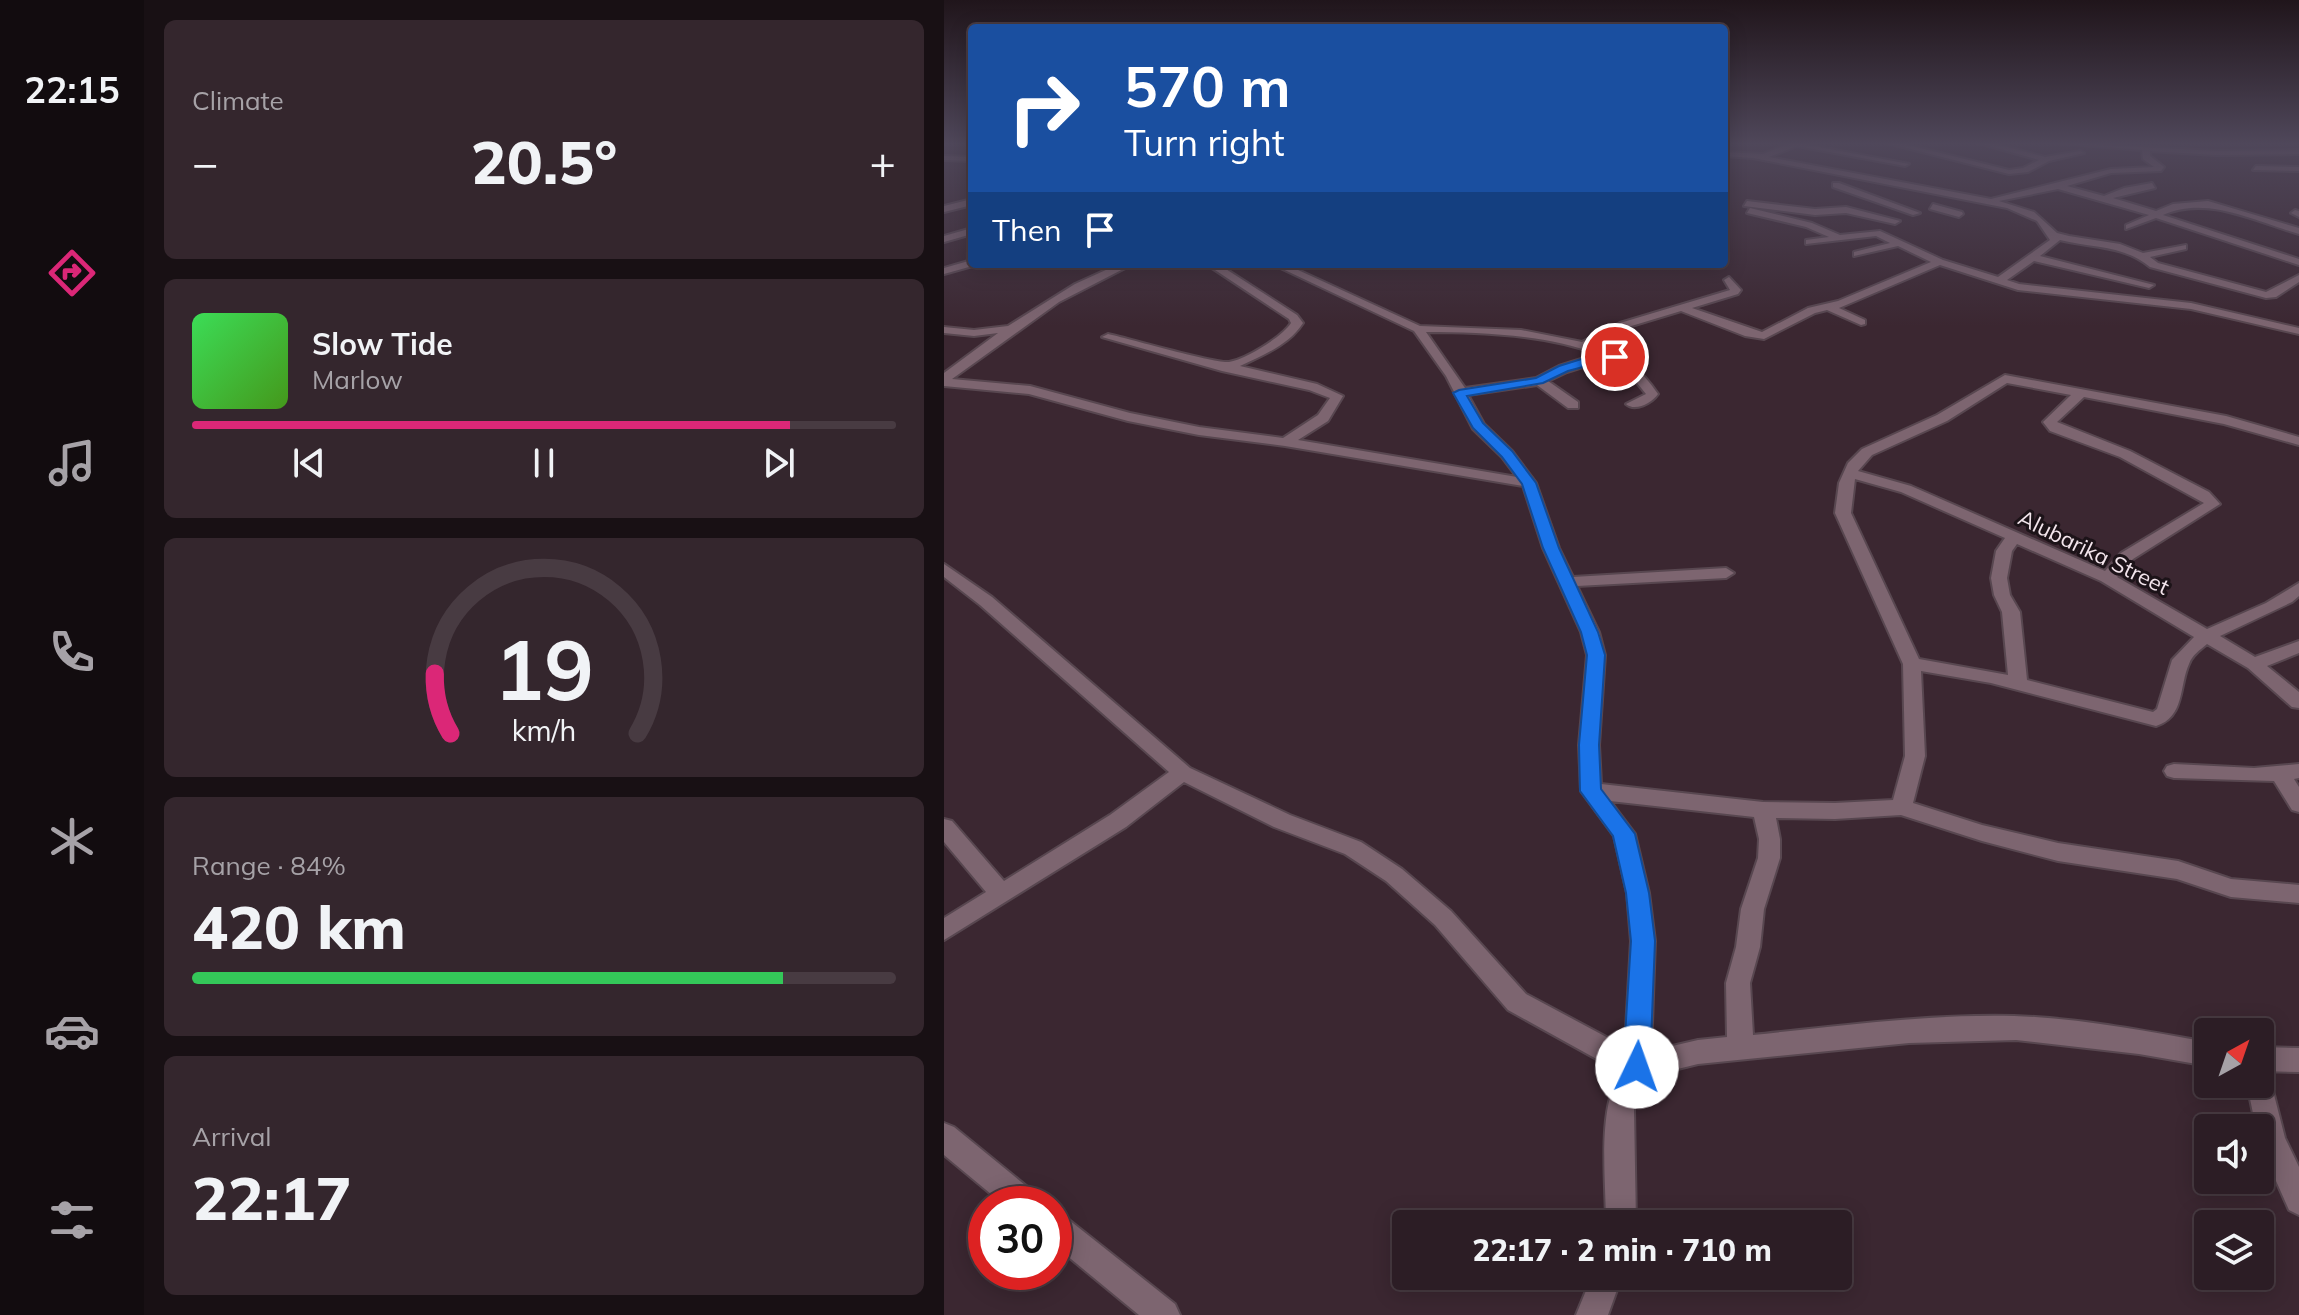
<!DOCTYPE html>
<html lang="en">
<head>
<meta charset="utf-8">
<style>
  :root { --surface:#2c1d25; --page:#34262d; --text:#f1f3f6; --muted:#a6a2a7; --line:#483b42; --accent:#db2777 }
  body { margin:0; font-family:Mulish,sans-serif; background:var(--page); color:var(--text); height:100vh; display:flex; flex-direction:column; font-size:30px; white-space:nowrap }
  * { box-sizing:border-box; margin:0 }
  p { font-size:26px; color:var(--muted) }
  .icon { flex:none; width:44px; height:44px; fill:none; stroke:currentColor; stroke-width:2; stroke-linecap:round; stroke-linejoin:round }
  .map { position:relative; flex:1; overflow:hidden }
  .sheet { display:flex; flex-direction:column; gap:20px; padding:20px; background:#181014; width:800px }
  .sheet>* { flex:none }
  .guide { position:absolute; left:24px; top:24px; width:760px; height:244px; border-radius:8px; box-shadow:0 4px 20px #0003,0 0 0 2px var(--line); background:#1a4fa0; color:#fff; overflow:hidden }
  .needle { width:52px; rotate:40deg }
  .fabs { position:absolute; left:1250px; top:1018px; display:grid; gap:16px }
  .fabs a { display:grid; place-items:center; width:80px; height:80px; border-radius:8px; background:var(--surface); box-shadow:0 4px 20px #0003,0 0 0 2px var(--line); font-size:40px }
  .speed { position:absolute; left:24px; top:1186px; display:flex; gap:16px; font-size:40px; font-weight:700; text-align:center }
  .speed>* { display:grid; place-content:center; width:104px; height:104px; border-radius:50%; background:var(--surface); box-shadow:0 4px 20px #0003,0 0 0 2px var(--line); line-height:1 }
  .speed .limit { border:12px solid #d22; background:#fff; color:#111 }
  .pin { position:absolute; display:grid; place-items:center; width:68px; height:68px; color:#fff; margin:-34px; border:4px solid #fff; border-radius:50%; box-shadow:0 2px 8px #0007 }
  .me { position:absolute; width:88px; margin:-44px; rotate:3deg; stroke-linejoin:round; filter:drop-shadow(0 0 6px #0008) }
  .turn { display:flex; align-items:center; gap:28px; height:168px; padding:0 24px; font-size:36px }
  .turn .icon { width:104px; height:104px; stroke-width:2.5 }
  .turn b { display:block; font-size:56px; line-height:68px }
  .then { display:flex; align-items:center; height:76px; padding:0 24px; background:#0003; gap:16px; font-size:30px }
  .big { font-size:60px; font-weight:800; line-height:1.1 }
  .sheet .widget { flex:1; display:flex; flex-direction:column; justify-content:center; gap:12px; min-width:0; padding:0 28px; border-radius:12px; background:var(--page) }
  .sheet .dial { align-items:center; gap:0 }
  .dial svg { height:208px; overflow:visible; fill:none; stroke:var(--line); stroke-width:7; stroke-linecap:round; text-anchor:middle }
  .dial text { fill:var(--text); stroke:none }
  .song { display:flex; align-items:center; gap:24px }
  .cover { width:96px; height:96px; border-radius:12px; background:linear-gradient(135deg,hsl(130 70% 55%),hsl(100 70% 35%)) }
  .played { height:8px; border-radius:4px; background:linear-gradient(90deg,var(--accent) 85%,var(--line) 85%) }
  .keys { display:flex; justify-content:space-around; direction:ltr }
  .heat { display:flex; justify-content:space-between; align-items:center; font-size:44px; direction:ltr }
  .charge { height:12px; border-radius:6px; background:linear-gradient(90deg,#34c759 84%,var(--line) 0) }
  .trip { position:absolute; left:448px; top:1210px; width:460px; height:80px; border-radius:8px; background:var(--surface); box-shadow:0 4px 20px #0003,0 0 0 2px var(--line); font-weight:800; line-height:80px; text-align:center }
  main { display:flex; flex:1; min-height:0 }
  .menu { display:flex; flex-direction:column; width:144px; justify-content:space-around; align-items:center; background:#120c0f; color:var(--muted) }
  .menu .icon { width:56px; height:56px }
  .menu .current { color:var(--accent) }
  .menu b { font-size:36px; color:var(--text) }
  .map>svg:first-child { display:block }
</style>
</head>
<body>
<main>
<nav class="menu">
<b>22:15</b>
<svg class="icon current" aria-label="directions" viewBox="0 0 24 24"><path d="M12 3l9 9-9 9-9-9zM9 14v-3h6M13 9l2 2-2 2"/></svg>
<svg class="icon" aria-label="music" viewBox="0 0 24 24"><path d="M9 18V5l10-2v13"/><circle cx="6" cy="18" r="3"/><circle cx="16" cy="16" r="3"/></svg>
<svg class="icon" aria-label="phone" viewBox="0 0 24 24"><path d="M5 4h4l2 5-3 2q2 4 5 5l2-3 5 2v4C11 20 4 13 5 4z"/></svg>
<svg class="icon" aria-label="climate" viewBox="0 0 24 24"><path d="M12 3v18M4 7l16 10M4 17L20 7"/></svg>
<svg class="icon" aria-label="car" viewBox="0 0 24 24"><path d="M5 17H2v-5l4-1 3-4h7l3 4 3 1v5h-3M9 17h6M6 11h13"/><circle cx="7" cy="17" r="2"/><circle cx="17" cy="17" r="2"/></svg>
<svg class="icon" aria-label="filters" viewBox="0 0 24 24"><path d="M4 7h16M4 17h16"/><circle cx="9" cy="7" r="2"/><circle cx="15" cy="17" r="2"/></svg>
</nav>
<section class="sheet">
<div class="widget"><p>Climate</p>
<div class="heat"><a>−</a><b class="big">20.5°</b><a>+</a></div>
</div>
<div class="widget">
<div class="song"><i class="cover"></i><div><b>Slow Tide</b><p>Marlow</p></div></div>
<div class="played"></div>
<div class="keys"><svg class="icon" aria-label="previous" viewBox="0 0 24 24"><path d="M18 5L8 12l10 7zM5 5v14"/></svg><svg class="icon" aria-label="pause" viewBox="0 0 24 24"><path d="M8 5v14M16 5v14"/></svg><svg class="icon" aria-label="next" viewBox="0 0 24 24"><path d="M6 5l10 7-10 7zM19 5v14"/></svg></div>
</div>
<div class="widget dial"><svg viewBox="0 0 100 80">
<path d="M14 69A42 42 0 1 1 86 69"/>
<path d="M14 69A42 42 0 0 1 8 46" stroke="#db2777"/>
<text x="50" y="56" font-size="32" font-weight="700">19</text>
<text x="50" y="72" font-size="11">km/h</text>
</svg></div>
<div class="widget"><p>Range · 84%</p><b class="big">420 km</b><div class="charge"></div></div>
<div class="widget"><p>Arrival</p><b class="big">22:17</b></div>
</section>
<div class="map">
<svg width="1355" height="1315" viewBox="0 0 1355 1315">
  <rect width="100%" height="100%" fill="#3b2731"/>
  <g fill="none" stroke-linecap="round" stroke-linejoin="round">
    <g stroke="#584750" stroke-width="4">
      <path id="minor" d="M849,142l116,22 -4,2 -108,-20 -28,11 222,42 120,-30 43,-2 -11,-8 -1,-9 -95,-8 169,9 83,-1v4l-83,1 -66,-4v5l14,11 -3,4 -50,2 -44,13 37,10 20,-8 28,-5 3,5 -42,10 43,13 17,-7 35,-3 91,27v6c-43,-12 -92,-39 -136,-19l136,44v6l-143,-47 -30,11v-4l23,-10 -91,-26 -59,12 35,11 23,21 12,3 51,8 23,9 43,-8v4l-36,8 8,6 108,29 33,-17v7l-23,15 -10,1 -116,-31c-26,-22 -58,-19 -90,-27l-20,16 114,29 -5,3 -115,-27 -27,19 12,4 172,19 108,25v6l-108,-25 -173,-19 -78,-25 -101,43 26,12v4l-4,1 -34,-15 -12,3 -51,26 -19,-3 -64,-25 -53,16 -35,18c29,9 48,24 65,49 -6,9 -23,18 -32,10l20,-10 -17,-21 -21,-14 -41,13 -19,9 30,21v6h-10l-31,-23 -69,10 16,29 28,27 24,32 23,65 14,29 153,-9 8,5 -8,5 -149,8 22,46 6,23 -6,90 2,39 162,18 72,1 58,-3 12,-44 -2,-92 -68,-151 4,-30 9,-20 14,-14 75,-34 68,-40 221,41 73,21v8l-75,-21 -140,-27 -27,25 73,29 79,41 11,12 -87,55 -16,18 90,52 59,-26 33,-20v13l-7,6 -72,34 35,21 44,-16v12l-32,13 32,26v16l-7,-1 -44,-39 -41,-24c-7,6 -15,11 -18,20 -10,22 -4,53 -33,62l-165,-43 -70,-12 4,85 -12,47 69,22 76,18 120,18 53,18 68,6v18l-68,-6 -54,-18 -119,-18 -76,-20 -81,-26 -66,4 -59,-1 4,21v19l-16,51 -4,38 -10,36 3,52c87,-9 174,-21 261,-19 65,2 131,15 194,26v24l-69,-12 -123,-14 -107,3 -211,21 -53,13 -8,16 -3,17 2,114h-30c0,-46 -9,-112 14,-152l-112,-62 -73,-85 -49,-44 -41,-27 -71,-27 -90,-45 -58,45 -182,113v-22l42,-26 -42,-50v-23l8,2 52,60 106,-66 59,-43 -189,-167 -36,-28v-13l48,33 198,171 100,47 71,27 41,27 49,42 75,83 99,53 6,-106 -4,-48 -13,-57 -33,-45 -2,-46 8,-90 -6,-23 -38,-84 -20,-62 -238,-40 -86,-11 -71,-14 -99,-27 -85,-8v-13l54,-40 -24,3 -30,-3v-6l30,3 34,-4 67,-42 44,-20h14l-74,38 -107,77 78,7 100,27 69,14 84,11 35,-23 12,-17 -21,-8 -87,-19 -120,-34 6,-3c19,4 108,30 121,28 17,-3 53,-25 62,-39l-2,-4 -83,-55h12l79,51 6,8c-14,22 -40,32 -63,43l77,18 26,12 -15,25 -30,19 219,37 -15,-20 -29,-28 -27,-53 -32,-45 -142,-67h13l135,62 101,4 61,12 38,-19 110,-33 -6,-10 5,-3 12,13 -3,4 -46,14 70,24 46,-24 30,-7 93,-39 -33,-16 -44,10v-4l36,-9 -14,-7 -70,8v-4l23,-3 -23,-10 -59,-14 3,-5 62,15 28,12 40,-4 63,29 55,17 52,-37 -13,-19 -30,-13 -254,-50 -29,-2v-4l39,2zM482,332c57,0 121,3 171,22l-38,12 -23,12 -71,10zM1063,383l64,12 -28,27 7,9 70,26 84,46 -83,50 -16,18 -194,-85 -53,-15 14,-16 75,-34zM911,479l46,13 104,46 -9,13 -5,27 3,17 8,17 6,63 -89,-16 -68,-146zM1073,544l84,37 93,56 -22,23 -15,49 -4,3 -126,-32 -7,-68 -10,-17 -3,-17 5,-27zM666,801l144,16 5,22 -1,19 -17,51 -5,38 -10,36 1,54 -29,3 -47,11 4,-110 -6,-48 -14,-59z
        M939,142h13l113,28 14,-2 16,-8 -64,-18h13l57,15 35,-6 4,2 -35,8 -21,11 -19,2z
        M0,156l28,1v4l-28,-1z
        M1312,166l43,1v4l-46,-1z
        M889,183h6l81,30 -7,2 -80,-28z
        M28,199v6l-28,7v-6z
        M803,201l68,8 31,-2 54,14 -5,3 -49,-11 -31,2 -71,-9z
        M989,204l29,8 1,2 -4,3 -29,-8z
        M1351,210l4,1v6l-8,-4z
        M28,228v6l-28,8v-6z
        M28,260v4l4,1 -32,9v-6z
        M1230,764l80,4 45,-4v14l-5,1 5,8v25l-7,-2 -18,-29 -100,-3 -7,-2 -3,-5 3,-5z
        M1316,1047l39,1v24l-39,-1z
        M1316,1071l9,4 16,63 14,29v48l-10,-5 -29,-65v-17h-4l-9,-44h13z
        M0,1123l10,4 82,67 5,10h-38l-59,-49z
        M110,1211l10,5 111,88 5,11h-41l-85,-70z
        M648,1276h30l-14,39h-32z"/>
    </g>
    <use href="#minor" fill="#7d6570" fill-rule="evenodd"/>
  </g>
  <linearGradient id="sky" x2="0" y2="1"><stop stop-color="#20151b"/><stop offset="0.44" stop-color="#4f475a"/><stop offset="1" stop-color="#4f475a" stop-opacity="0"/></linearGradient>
  <rect width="1355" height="326" fill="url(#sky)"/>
  <path fill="#1a73e8" stroke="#114b97" stroke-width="2" d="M663,351l14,6 -53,14 -25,12 -76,13 16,27 29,28 24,32 23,65 39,84 7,23 -6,90 2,44 34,45 14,59 6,48 -5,126 -4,9 -9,3 -10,-3 -4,-9 8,-126 -5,-48 -13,-57 -33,-45 -1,-46 8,-90 -6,-23 -38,-84 -21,-64 -20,-27 -29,-29 -20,-35 6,-3 77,-12 23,-12z"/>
  <g text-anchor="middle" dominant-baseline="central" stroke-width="6" stroke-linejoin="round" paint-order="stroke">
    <g font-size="22" fill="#f3e5ec" stroke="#1c1318">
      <text transform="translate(1150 552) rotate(26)">Alubarika Street</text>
    </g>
  </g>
</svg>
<div class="fabs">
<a><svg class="needle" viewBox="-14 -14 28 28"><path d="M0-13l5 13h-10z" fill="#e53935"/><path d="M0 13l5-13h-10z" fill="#a6a2a7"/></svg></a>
<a><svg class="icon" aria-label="sound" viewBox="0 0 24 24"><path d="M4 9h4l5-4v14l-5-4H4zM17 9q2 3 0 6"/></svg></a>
<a><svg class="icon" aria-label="layers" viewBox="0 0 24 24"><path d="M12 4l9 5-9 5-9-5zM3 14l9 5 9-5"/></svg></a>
</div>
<div class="speed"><div class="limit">30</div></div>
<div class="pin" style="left:671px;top:357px;background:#d93025"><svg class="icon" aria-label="arrive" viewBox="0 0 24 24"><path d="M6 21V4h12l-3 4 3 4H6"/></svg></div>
<svg class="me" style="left:693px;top:1067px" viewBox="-20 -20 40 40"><circle r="19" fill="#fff"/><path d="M0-13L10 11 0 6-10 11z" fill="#1a73e8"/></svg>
<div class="trip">22:17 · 2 min · 710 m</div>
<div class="guide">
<div class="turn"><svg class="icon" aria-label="right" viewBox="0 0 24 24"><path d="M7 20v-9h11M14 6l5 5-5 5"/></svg><div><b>570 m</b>Turn right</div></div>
<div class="then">Then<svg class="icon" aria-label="arrive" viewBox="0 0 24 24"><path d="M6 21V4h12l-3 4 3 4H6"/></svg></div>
</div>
</div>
</main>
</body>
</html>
